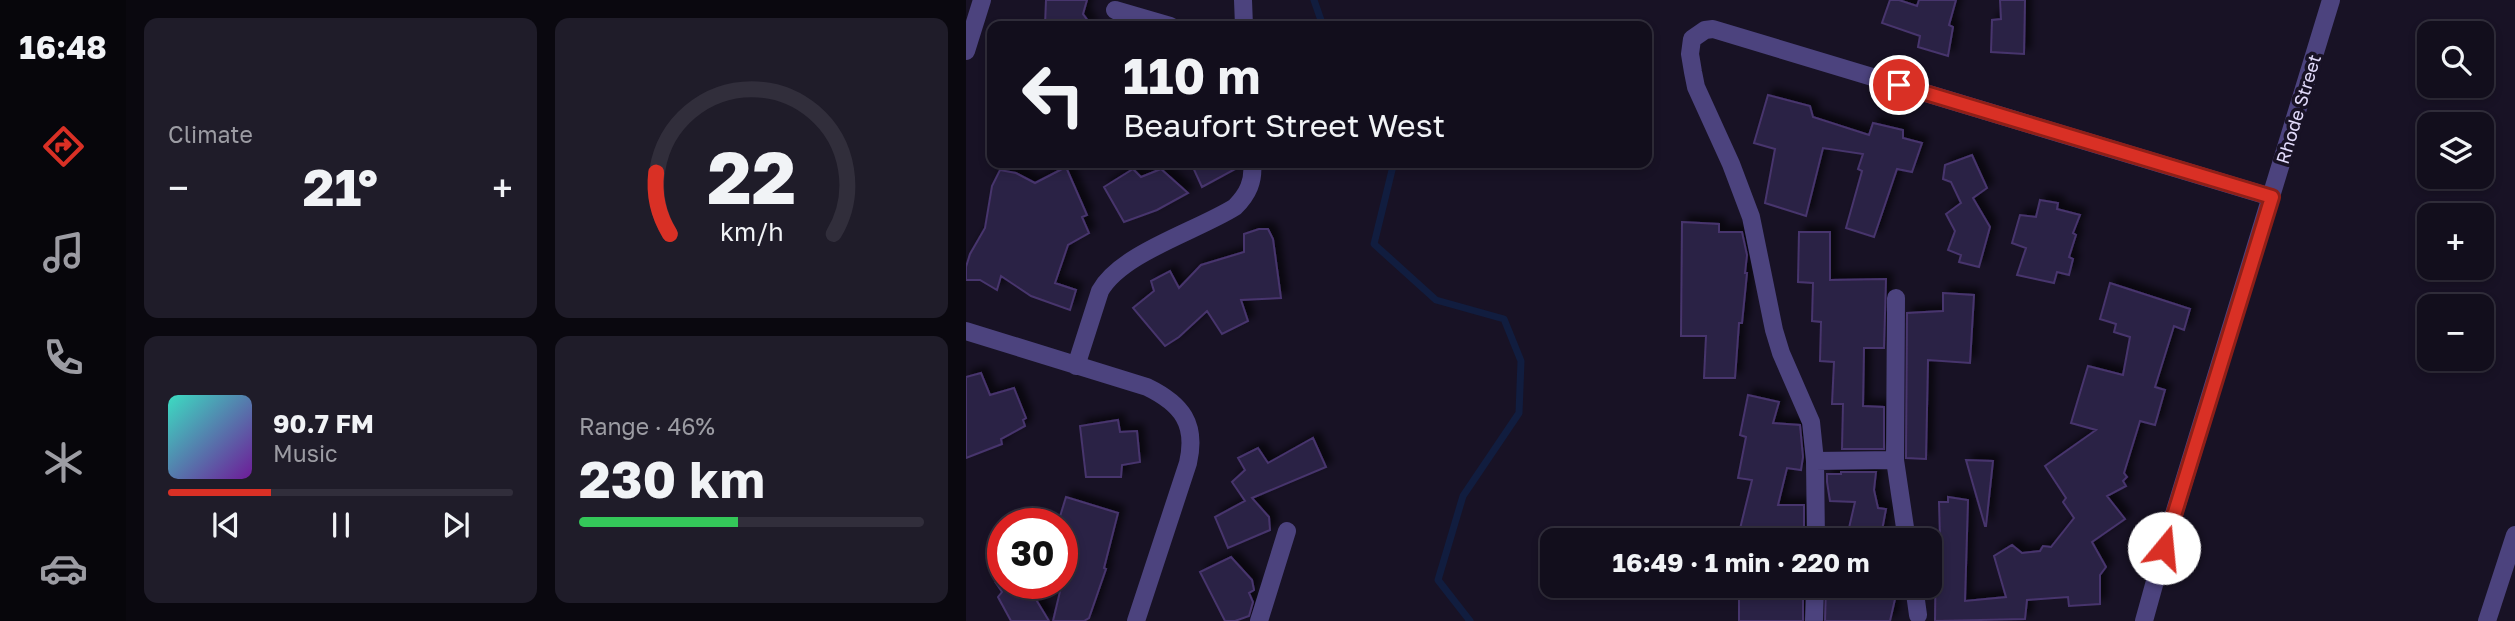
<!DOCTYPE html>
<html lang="en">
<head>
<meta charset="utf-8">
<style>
  :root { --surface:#120e1c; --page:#1f1c29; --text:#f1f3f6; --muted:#9c9ca3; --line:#312e3b; --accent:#d93025 }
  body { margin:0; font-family:"Golos Text",sans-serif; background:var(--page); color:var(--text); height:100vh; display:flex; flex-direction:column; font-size:26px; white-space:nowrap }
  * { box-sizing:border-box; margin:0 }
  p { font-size:23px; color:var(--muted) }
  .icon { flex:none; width:38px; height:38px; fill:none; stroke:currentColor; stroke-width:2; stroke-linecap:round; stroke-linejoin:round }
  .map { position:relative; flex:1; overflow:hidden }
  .panel { display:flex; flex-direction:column; gap:18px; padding:18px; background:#0a080f; width:840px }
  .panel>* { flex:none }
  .top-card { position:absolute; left:21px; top:21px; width:665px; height:147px; border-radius:14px; box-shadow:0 4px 10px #0003,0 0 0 2px var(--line); background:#120e1c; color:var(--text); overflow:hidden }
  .buttons { position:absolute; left:1451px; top:21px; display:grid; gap:14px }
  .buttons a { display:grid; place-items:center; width:77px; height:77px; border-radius:14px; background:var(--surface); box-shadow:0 4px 10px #0003,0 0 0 2px var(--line); font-size:35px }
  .speed { position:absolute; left:21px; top:508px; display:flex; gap:14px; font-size:35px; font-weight:700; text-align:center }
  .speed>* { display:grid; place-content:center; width:91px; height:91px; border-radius:50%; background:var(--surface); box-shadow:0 4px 10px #0003,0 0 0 2px var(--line); line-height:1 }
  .speed .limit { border:10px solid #d22; background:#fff; color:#111 }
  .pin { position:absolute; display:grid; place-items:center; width:60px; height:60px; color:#fff; margin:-30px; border:4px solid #fff; border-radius:50%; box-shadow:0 2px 7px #0007 }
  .me { position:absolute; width:77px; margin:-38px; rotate:17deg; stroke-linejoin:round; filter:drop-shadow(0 0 5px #0008) }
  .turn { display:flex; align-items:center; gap:24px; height:147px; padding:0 21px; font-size:32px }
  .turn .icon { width:91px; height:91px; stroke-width:2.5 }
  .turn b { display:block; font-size:49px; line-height:60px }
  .big { font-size:52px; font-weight:700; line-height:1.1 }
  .panel .card { flex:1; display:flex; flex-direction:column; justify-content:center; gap:10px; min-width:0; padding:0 24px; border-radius:14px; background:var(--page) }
  .panel .dial { align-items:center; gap:0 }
  .dial svg { height:182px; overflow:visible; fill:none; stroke:var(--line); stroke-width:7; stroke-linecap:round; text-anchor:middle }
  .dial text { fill:var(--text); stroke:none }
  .song { display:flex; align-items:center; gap:21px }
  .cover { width:84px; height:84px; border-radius:10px; background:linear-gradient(135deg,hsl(170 70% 55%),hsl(280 70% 35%)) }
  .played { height:7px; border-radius:4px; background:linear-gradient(90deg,var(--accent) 30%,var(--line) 30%) }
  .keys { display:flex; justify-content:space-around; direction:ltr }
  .heat { display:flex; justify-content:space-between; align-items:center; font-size:38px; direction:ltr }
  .charge { height:10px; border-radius:5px; background:linear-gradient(90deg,#34c759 46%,var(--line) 0) }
  .panel .tiles { flex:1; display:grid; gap:18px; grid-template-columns:repeat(2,1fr) }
  .trip { position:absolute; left:574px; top:528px; width:402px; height:70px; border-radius:14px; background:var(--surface); box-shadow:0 4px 10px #0003,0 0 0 2px var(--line); font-weight:700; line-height:70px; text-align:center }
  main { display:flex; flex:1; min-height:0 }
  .tabs { display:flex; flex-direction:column; width:126px; justify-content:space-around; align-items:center; background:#07060b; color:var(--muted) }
  .tabs .icon { width:49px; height:49px }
  .tabs .current { color:var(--accent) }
  .tabs b { font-size:32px; color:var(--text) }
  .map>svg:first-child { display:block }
</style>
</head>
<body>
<main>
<nav class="tabs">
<b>16:48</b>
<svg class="icon current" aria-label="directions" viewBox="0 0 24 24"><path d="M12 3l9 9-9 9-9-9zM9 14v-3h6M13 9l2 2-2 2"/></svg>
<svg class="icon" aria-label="music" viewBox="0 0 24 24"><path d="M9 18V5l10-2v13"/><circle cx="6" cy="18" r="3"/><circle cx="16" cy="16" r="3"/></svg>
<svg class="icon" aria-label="phone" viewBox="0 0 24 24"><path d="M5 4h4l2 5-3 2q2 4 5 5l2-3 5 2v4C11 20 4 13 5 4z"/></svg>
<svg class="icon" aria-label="climate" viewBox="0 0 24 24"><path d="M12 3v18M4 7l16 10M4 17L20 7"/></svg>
<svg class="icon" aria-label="car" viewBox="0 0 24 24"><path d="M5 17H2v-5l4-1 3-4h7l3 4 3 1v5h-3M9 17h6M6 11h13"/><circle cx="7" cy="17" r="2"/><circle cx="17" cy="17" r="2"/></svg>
</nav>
<section class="panel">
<div class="tiles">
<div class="card"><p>Climate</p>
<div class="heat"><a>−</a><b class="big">21°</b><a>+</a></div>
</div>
<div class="card dial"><svg viewBox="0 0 100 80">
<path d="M14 69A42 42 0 1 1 86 69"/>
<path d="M14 69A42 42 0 0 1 8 42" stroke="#d93025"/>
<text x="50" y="56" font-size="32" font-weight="700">22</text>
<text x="50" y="72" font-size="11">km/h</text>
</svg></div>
<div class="card">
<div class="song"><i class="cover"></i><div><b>90.7 FM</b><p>Music</p></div></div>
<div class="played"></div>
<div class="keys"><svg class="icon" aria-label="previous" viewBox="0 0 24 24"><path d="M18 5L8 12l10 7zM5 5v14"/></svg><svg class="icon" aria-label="pause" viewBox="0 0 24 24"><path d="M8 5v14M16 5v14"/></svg><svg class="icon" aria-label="next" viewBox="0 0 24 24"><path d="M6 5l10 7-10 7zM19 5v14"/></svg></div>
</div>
<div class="card"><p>Range · 46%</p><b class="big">230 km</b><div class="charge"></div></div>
</div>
</section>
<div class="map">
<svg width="1549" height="621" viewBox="0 0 1549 621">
  <defs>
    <filter id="shadow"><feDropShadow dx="6" dy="-6" stdDeviation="3.5" flood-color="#0009"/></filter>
  </defs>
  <rect width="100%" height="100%" fill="#181225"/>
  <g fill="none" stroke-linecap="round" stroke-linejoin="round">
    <path stroke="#111d3f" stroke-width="7" d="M348,0l9,26
      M418,163l9,3 -19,78 62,56 68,19 17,42 -2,52 -56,83 -25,84 32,41"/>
  </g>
  <path fill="#2c2144" stroke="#47356d" stroke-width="2" filter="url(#shadow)" d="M80,0h41l-4,14 9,12h-47z
    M924,0h9l18,6 2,-6h37l-7,25 4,2 -5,29 -30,-9 2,-11 -38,-13z
    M1034,0h25l-1,54 -33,-2 1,-32 9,-1z
    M802,95l42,11 3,11 56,18 4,-12 30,7v8l19,5 -10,29 -15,-3 -23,68 -28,-9 16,-57 -4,-2 5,-15 -40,-6 -17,68 -41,-13 10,-54 -21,-6z
    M1006,155l15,33 -14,10 17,29 -11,40 -20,-5 2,-7 -13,-5 7,-19 -9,-17 15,-11 -10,-21 -8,-3 2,-14z
    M225,163h50v3l-39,21z
    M100,167l21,48 -5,2 7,16 -21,12 -13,38 21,7 -6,20 -39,-14 -30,-20 -4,14 -17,-10h-14v-13l4,-13 15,-26 7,-42 8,-16 16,3 19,10z
    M167,169l8,8 20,-8 27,24 -31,17 -33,12 -20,-35z
    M1074,200l18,3 -1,6 23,6 -7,18 3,2 -7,22 4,2 -4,16 -12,-3 -3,11 -37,-8 9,-27 -14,-5 8,-28 16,2z
    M716,222l37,2v8h23l5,23 -2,18h2l-5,50h-3l-4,55h-31l2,-42h-25z
    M293,229h9l5,10 8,59 -40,2 7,21 -26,13 -15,-23 -28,26 -14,9 -32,-38 21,-17 -3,-10 19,-10 9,17 22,-23 43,-13v-18z
    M833,232h31v48l56,-1 -2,69h-20l-1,58 21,1v42h-42l1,-45h-11l2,-42 -14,-1 1,-39 -9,-1 1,-38 -15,-1z
    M1144,283l80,26 -6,21 -10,-4 -19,61 10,3 -10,35 -15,-4 -16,52 3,4 -4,4 3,5 -19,10 18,23 -33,23 14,25 -6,8v29l-31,2 -1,-9 -41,3 -2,19 -90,2 1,-83h4l-1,-36h9v-5l20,3 -3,101 41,-4 -12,-41 18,-11 10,8 18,-2 3,-5 8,1 23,-29 -11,-16 3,-4 -21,-32 51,-36 -25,-7 17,-57 35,9 7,-38 -16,-5 2,-8 -16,-5z
    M977,293l31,2 -4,68 -42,-3 -2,99 -20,-1 1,-145 36,-2z
    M15,373l9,22 24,-7 12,30 -3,2 2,6 -24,13 1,5 -36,14v-81z
    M782,395l31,7 -6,21 27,2 3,32 -2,13 -14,-2 -9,37h26v36h-67l15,-61 -14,-2 8,-41 -6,-2z
    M152,420l2,12 17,-1 3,31 -18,3 -1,12h-35l-6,-51z
    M347,438l13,29 -74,31 17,19 1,13 -42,18 -13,-31 30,-16 -13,-19 13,-12 -7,-12 20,-10 10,15z
    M1000,460l27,1 -7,65h-1z
    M875,472h35l-2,18 4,18 8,1 -6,32h-34l9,-39 -25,-1 -3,-19v-8h14z
    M100,497l52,16 -14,55 2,1 -17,49 -5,3h-31l9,-38v-60h-4z
    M265,557l21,23 2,10 -5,3 4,9 -4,14 -14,5h-10l-25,-49z
    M30,583h30l23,38h-38l-13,-24 4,-5z
    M773,586h32v11l32,1v23h-64z
    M860,586h72l-8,35h-65z"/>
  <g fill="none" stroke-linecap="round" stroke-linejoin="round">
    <path stroke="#4c437e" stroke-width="18" d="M277,0l1,26
      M149,10l55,16
      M0,51l16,-51
      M0,331l181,56c35,17 50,37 41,76l-52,158
      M110,366l24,-75c21,-38 97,-60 135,-84 13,-13 19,-26 17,-44
      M929,460l12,81
      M849,461l80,-1 1,-162
      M850,541l-1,-80 -4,-39 -30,-69 -7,-23 -23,-113 -20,-53 -35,-77 -3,-15 -3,-18 2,-15 13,-9 8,-1 558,168
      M948,586l4,29
      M293,621l28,-90
      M848,621l1,-35
      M1178,621l26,-94 161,-527
      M1521,621l28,-86"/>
  </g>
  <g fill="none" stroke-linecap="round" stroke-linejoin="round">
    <g stroke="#8d1f18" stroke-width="18">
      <path id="route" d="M933,85l373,112 -108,351"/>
    </g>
    <use href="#route" stroke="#d93025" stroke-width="12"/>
  </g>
  <g text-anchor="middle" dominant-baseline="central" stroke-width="7" stroke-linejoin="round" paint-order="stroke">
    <g font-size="18" fill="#e2dbfb" stroke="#181225">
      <text transform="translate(1332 109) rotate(-73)">Rhode Street</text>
    </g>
  </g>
</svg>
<div class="buttons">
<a><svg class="icon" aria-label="search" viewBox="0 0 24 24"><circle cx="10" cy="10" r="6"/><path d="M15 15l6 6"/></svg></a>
<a><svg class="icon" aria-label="layers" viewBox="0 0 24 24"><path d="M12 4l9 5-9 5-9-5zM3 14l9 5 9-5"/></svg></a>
<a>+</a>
<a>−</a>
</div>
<div class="speed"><div class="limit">30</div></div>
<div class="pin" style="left:933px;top:85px;background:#d93025"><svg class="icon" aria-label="arrive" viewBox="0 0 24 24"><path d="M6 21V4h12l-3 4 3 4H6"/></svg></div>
<svg class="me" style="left:1198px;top:548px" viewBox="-20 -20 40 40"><circle r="19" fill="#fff"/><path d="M0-13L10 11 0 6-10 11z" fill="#d93025"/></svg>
<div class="trip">16:49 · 1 min · 220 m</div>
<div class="top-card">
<div class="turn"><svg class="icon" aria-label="left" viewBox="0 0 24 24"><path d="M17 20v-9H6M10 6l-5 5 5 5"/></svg><div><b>110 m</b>Beaufort Street West</div></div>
</div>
</div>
</main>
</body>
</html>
